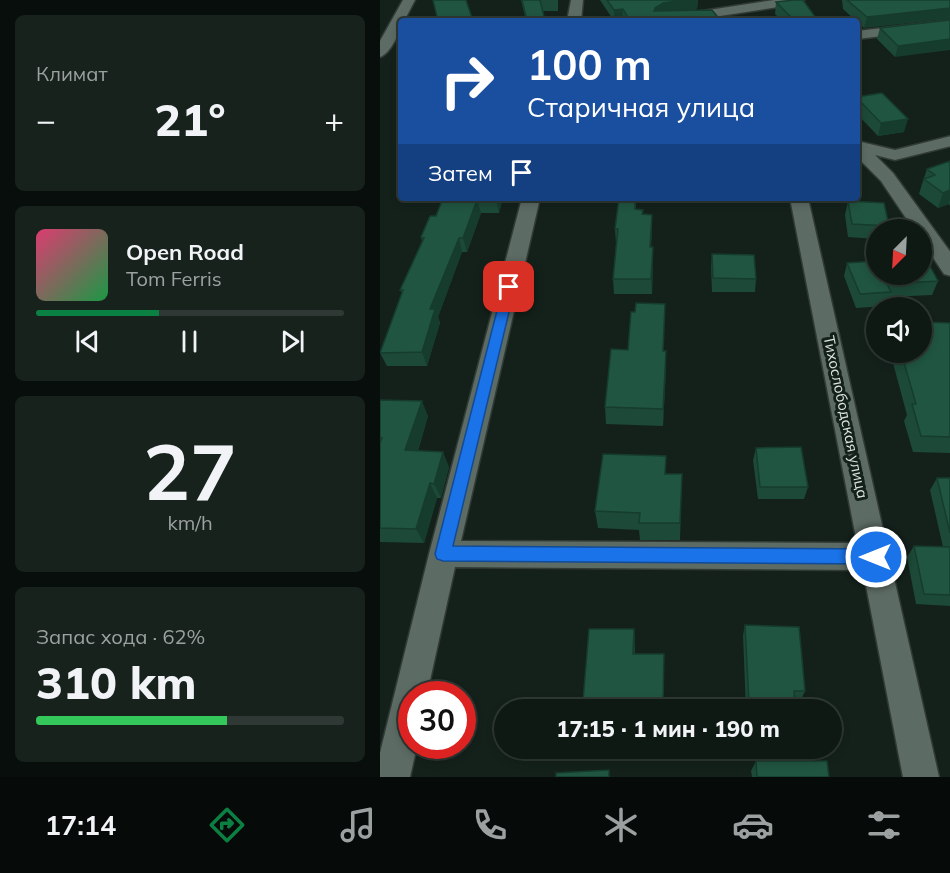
<!DOCTYPE html>
<html lang="ru">
<head>
<meta charset="utf-8">
<style>
  :root { --surface:#0f1914; --page:#18221d; --text:#f1f3f6; --muted:#9ba0a0; --line:#2f3834; --accent:#0b8043 }
  body { margin:0; font-family:Mulish,sans-serif; background:var(--page); color:var(--text); height:100vh; display:flex; flex-direction:column; font-size:22px; white-space:nowrap }
  * { box-sizing:border-box; margin:0 }
  p { font-size:20px; color:var(--muted) }
  .icon { flex:none; width:33px; height:33px; fill:none; stroke:currentColor; stroke-width:2; stroke-linecap:round; stroke-linejoin:round }
  .map { position:relative; flex:1; overflow:hidden }
  .details { display:flex; flex-direction:column; gap:15px; padding:15px; background:#080e0b; width:380px }
  .details>* { flex:none }
  .guide { position:absolute; left:18px; top:18px; width:462px; height:183px; border-radius:6px; box-shadow:0 3px 9px #0003,0 0 0 2px var(--line); background:#1a4fa0; color:#fff; overflow:hidden }
  .needle { width:39px; rotate:204deg }
  .fabs { position:absolute; left:486px; top:219px; display:grid; gap:12px }
  .fabs a { display:grid; place-items:center; width:66px; height:66px; border-radius:50%; background:var(--surface); box-shadow:0 3px 9px #0003,0 0 0 2px var(--line); font-size:30px }
  .speed { position:absolute; left:18px; top:681px; display:flex; gap:12px; font-size:30px; font-weight:700; text-align:center }
  .speed>* { display:grid; place-content:center; width:78px; height:78px; border-radius:50%; background:var(--surface); box-shadow:0 3px 9px #0003,0 0 0 2px var(--line); line-height:1 }
  .speed .limit { border:9px solid #d22; background:#fff; color:#111 }
  .pin { position:absolute; display:grid; place-items:center; width:51px; height:51px; color:#fff; margin:-26px; border-radius:12px; box-shadow:0 3px 9px #0006 }
  .me { position:absolute; width:66px; margin:-33px; rotate:270deg; stroke-linejoin:round; filter:drop-shadow(0 0 4px #0008) }
  .turn { display:flex; align-items:center; gap:21px; height:126px; padding:0 30px; font-size:27px }
  .turn .icon { width:78px; height:78px; stroke-width:2.5 }
  .turn b { display:block; font-size:42px; line-height:51px }
  .then { display:flex; align-items:center; height:57px; padding:0 30px; background:#0003; gap:12px; font-size:22px }
  .big { font-size:45px; font-weight:800; line-height:1.1 }
  .details .widget { flex:1; display:flex; flex-direction:column; justify-content:center; gap:9px; min-width:0; padding:0 21px; border-radius:9px; background:var(--page) }
  .details .dial { align-items:center; gap:0 }
  .dial b { font-size:78px; line-height:1 }
  .song { display:flex; align-items:center; gap:18px }
  .cover { width:72px; height:72px; border-radius:9px; background:linear-gradient(135deg,hsl(340 70% 55%),hsl(140 70% 35%)) }
  .played { height:6px; border-radius:3px; background:linear-gradient(90deg,var(--accent) 40%,var(--line) 40%) }
  .keys { display:flex; justify-content:space-around; direction:ltr }
  .heat { display:flex; justify-content:space-between; align-items:center; font-size:33px; direction:ltr }
  .charge { height:9px; border-radius:4px; background:linear-gradient(90deg,#34c759 62%,var(--line) 0) }
  .trip { position:absolute; left:114px; top:699px; width:348px; height:60px; border-radius:30px; background:var(--surface); box-shadow:0 3px 9px #0003,0 0 0 2px var(--line); font-weight:800; line-height:60px; text-align:center }
  .menu { display:flex; height:96px; justify-content:space-around; align-items:center; background:#060a08; color:var(--muted) }
  .menu .icon { width:42px; height:42px }
  .menu .selected { color:var(--accent) }
  .menu b { font-size:27px; color:var(--text) }
  main { display:flex; flex:1; min-height:0 }
  .map>svg:first-child { display:block }
</style>
</head>
<body>
<main>
<section class="details">
<div class="widget"><p>Климат</p>
<div class="heat"><a>−</a><b class="big">21°</b><a>+</a></div>
</div>
<div class="widget">
<div class="song"><i class="cover"></i><div><b>Open Road</b><p>Tom Ferris</p></div></div>
<div class="played"></div>
<div class="keys"><svg class="icon" aria-label="previous" viewBox="0 0 24 24"><path d="M18 5L8 12l10 7zM5 5v14"/></svg><svg class="icon" aria-label="pause" viewBox="0 0 24 24"><path d="M8 5v14M16 5v14"/></svg><svg class="icon" aria-label="next" viewBox="0 0 24 24"><path d="M6 5l10 7-10 7zM19 5v14"/></svg></div>
</div>
<div class="widget dial"><b>27</b><p>km/h</p></div>
<div class="widget"><p>Запас хода · 62%</p><b class="big">310 km</b><div class="charge"></div></div>
</section>
<div class="map">
<svg width="571" height="777" viewBox="0 0 571 777">
  <rect width="100%" height="100%" fill="#14211b"/>
  <g fill="none" stroke-linecap="round" stroke-linejoin="round">
    <g stroke="#323a36" stroke-width="3">
      <path id="minor" d="M23,0h12l-11,21h-3c0,11 -11,33 -21,36v-16z
        M191,0h12l-2,21h-14z
        M394,0h30l-6,4 -110,17h-32l7,-4z
        M571,20v8l-94,11v-8z
        M571,136v10l-56,14 -20,-5 18,18 58,80v23l-7,-2 -22,-33v-11h-8l-33,-49 -24,-24v-16l38,9z
        M142,198h18l-79,343 396,2 -67,-345h18l131,579h-36l-40,-207 -408,-3 -28,127h-15v52h5l-7,31h-30v-24l49,-199z"/>
    </g>
    <use href="#minor" fill="#5c6b64" fill-rule="evenodd"/>
  </g>
  <path fill="#1c4938" d="M141,0h37v11h-15l2,10h-19z
    M220,0h98l-1,9 -7,2 31,10h-107z
    M462,0h108l-86,28 -21,-19z
    M396,2l42,19h-36l-7,-7z
    M570,20l-55,37 -18,-18 3,-11z
    M477,97l47,35 -26,4 -21,-22z
    M570,161v45l-1,-2 -11,4 -19,-14 3,-10 5,-15z
    M63,198h60l-4,15h-18l-14,39h-5l-24,65 2,6 -13,43h-40l-7,-13 22,-60 -2,-3 22,-49 -1,-4 15,-21z
    M200,198h56v11l7,1v4l9,16 -1,17h2v15l-1,32h-38l-1,-15 3,-35 -1,-15 4,-29 -39,1z
    M468,201l41,25 -1,4h-12v9l-28,-2 -3,-22z
    M332,254l44,25 -1,13h-43l-1,-25z
    M467,263l91,18 -6,14 -43,2 -3,9 -30,2 -12,-32z
    M285,304l-2,47h3v17l-3,58 -57,-2 -1,-17 23,-57 7,-38z
    M570,323v130l-37,-1 -9,-31 3,-6 -17,-63h32z
    M0,400l48,16 -10,35 31,16 -8,31h-4l-13,45 -44,-1z
    M376,448l52,39 -4,12h-46l-5,-39z
    M286,474h16l-2,66h-40l-1,-10 -41,-2 -3,-17z
    M557,478h13v128l-34,-2 -9,-47 7,-11 29,1 -13,-57z
    M365,625l60,66 -4,9 -7,-1 1,6 -3,5h-46l-3,-75z
    M254,629l1,10v15h29l-1,56 -77,-1 -3,-8z
    M376,761l73,16h-77l-1,-6z"/>
  <path fill="#163c2e" d="M305,0h13l-1,9 -34,6 -9,-4 1,-3 8,-5z
    M570,8v11l-86,9 3,-11z
    M243,9v11l-9,1v-11z
    M570,39v11l-55,7 3,-11z
    M528,119l-4,13 -26,4 3,-13z
    M570,190v9l-1,5 -11,4 5,-15z
    M116,198h7l-4,15 -3,-13z
    M97,200l4,13 -14,39 -4,-14z
    M272,215v15l-2,32v-15z
    M79,238l3,14 -24,65 2,6 -13,43 -5,-14 8,-43z
    M273,247v15l-1,32 -1,-15z
    M286,351v17l-3,58v-17z
    M42,401l6,15 -15,49 -8,-15z
    M63,452l6,15 -8,31 -7,-14z
    M50,483l7,15 -13,45 -8,-14z
    M254,629l1,10 -1,24 -1,-9z"/>
  <path fill="#205541" stroke="#163c2e" stroke-width="1.5" d="M53,0h33l7,21h-35z
    M142,0h18l5,21h-18z
    M227,0h78l-22,3 -8,5 -1,3 58,-1 9,11h-91l-7,-12 -9,1z
    M414,0h9l15,21h-23l-19,-19z
    M467,0h103v8l-83,9z
    M570,20v19l-52,7 -18,-18z
    M502,93l26,26 -27,4 -24,-25v-1z
    M570,161v29l-7,3 -19,-14 11,-4 -8,-6z
    M63,198h53v2h-19l-14,38h-4l-29,71h5l-13,43 -42,1 23,-63h-3l24,-52 -3,-1 9,-21h6z
    M239,198h16v11l8,1 -1,4 10,1 -2,32h3l-2,32h-38l5,-50h-3z
    M468,201l36,2 5,23 -37,-2z
    M542,251l16,30 -51,3 4,8 -31,2 -13,-31 29,-2v13h46z
    M332,254l42,1 2,24 -43,-1z
    M256,303l29,1 -2,47h3l-3,58 -58,-2 6,-58 17,1 3,-38h4z
    M542,322l28,1v114l-29,-1 -9,-32h4l-15,-52h21z
    M0,400l42,1 -17,49 38,2 -9,32 -4,-1 -14,46 -36,-1v-85l2,-5h-2z
    M421,447l7,40h-48l-4,-39z
    M223,454l63,2 -1,18h17l-2,49h-41l1,-10 -45,-2z
    M557,478h13v55z
    M534,546l36,1v48l-26,-1z
    M365,625l54,2 6,64h-11l1,14 -46,-2z
    M209,629h45l-1,25h31l-1,47h-80z
    M376,761h71l2,16h-72z
    M229,770v7h-53v-4z"/>
  <path fill="#1a73e8" stroke="#114b97" stroke-width="1.5" d="M129,283l6,4 -62,259 423,3 5,2 3,6 -3,5 -5,2 -433,-3 -6,-2 -2,-5 68,-267z"/>
  <g text-anchor="middle" dominant-baseline="central" stroke-width="6" stroke-linejoin="round" paint-order="stroke">
    <g font-size="15" fill="#dde5e1" stroke="#14211b">
      <text transform="translate(466 417) rotate(78)">Тихослободская улица</text>
    </g>
  </g>
</svg>
<div class="fabs">
<a><svg class="needle" viewBox="-14 -14 28 28"><path d="M0-13l5 13h-10z" fill="#e53935"/><path d="M0 13l5-13h-10z" fill="#9ba0a0"/></svg></a>
<a><svg class="icon" aria-label="sound" viewBox="0 0 24 24"><path d="M4 9h4l5-4v14l-5-4H4zM17 9q2 3 0 6"/></svg></a>
</div>
<div class="speed"><div class="limit">30</div></div>
<div class="pin" style="left:129px;top:287px;background:#d93025"><svg class="icon" aria-label="arrive" viewBox="0 0 24 24"><path d="M6 21V4h12l-3 4 3 4H6"/></svg></div>
<svg class="me" style="left:496px;top:557px" viewBox="-20 -20 40 40"><circle r="17" fill="#1a73e8" stroke="#fff" stroke-width="3"/><path d="M0-11L8 9 0 5-8 9z" fill="#fff"/></svg>
<div class="trip">17:15 · 1 мин · 190 m</div>
<div class="guide">
<div class="turn"><svg class="icon" aria-label="right" viewBox="0 0 24 24"><path d="M7 20v-9h11M14 6l5 5-5 5"/></svg><div><b>100 m</b>Старичная улица</div></div>
<div class="then">Затем<svg class="icon" aria-label="arrive" viewBox="0 0 24 24"><path d="M6 21V4h12l-3 4 3 4H6"/></svg></div>
</div>
</div>
</main>
<nav class="menu">
<b>17:14</b>
<svg class="icon selected" aria-label="directions" viewBox="0 0 24 24"><path d="M12 3l9 9-9 9-9-9zM9 14v-3h6M13 9l2 2-2 2"/></svg>
<svg class="icon" aria-label="music" viewBox="0 0 24 24"><path d="M9 18V5l10-2v13"/><circle cx="6" cy="18" r="3"/><circle cx="16" cy="16" r="3"/></svg>
<svg class="icon" aria-label="phone" viewBox="0 0 24 24"><path d="M5 4h4l2 5-3 2q2 4 5 5l2-3 5 2v4C11 20 4 13 5 4z"/></svg>
<svg class="icon" aria-label="climate" viewBox="0 0 24 24"><path d="M12 3v18M4 7l16 10M4 17L20 7"/></svg>
<svg class="icon" aria-label="car" viewBox="0 0 24 24"><path d="M5 17H2v-5l4-1 3-4h7l3 4 3 1v5h-3M9 17h6M6 11h13"/><circle cx="7" cy="17" r="2"/><circle cx="17" cy="17" r="2"/></svg>
<svg class="icon" aria-label="filters" viewBox="0 0 24 24"><path d="M4 7h16M4 17h16"/><circle cx="9" cy="7" r="2"/><circle cx="15" cy="17" r="2"/></svg>
</nav>
</body>
</html>
